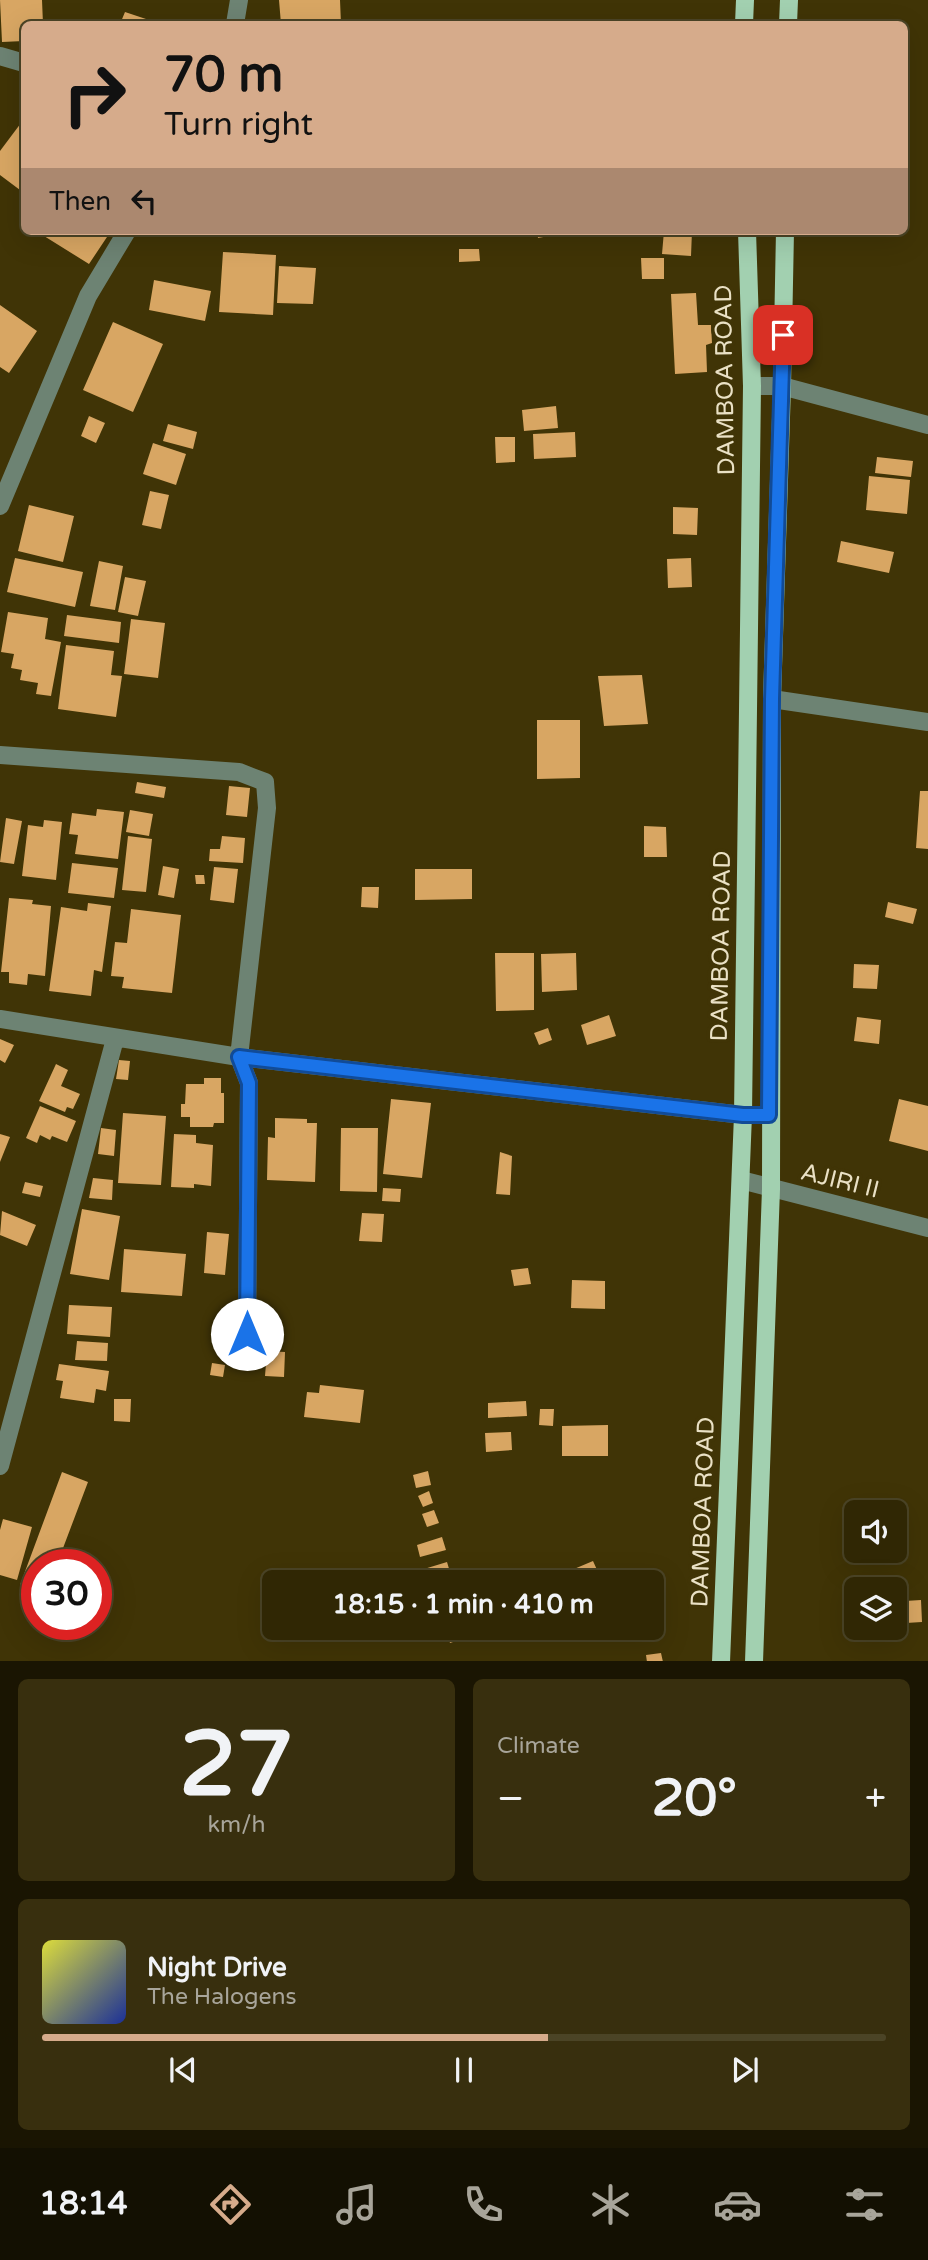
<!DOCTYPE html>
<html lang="en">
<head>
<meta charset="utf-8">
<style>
  :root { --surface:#302704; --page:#382f0e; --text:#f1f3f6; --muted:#a8a59a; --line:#4b4426; --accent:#d6ab8b }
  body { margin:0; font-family:"Varela Round",sans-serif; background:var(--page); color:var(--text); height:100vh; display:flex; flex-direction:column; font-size:26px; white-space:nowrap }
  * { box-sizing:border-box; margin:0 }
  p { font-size:23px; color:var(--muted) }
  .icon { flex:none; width:38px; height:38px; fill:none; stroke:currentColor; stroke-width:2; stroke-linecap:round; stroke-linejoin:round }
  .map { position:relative; height:1661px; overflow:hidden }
  .drawer { display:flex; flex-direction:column; gap:18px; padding:18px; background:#1a1502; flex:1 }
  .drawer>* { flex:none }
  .banner { position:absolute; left:21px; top:21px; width:887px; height:214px; border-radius:10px; box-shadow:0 7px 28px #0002,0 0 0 2px var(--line); background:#d6ab8b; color:#111; overflow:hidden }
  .tools { position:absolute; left:844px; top:1500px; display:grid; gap:14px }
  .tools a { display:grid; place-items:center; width:63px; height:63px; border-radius:10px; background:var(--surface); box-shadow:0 7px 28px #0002,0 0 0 2px var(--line); font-size:35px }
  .speed { position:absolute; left:21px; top:1549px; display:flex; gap:14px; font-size:35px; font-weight:700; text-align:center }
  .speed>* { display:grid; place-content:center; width:91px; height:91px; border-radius:50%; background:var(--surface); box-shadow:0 7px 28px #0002,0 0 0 2px var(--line); line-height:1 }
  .speed .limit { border:10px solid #d22; background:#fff; color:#111 }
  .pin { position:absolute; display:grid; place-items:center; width:60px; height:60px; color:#fff; margin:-30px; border-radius:14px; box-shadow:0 4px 10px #0006 }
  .me { position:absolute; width:77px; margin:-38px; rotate:0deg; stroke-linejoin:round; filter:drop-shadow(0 0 5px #0008) }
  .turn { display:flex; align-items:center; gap:24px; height:147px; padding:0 28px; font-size:32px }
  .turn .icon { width:91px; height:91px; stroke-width:2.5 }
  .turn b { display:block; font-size:49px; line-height:60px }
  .then { display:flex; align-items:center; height:66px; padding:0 28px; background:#0003; gap:14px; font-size:26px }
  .big { font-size:52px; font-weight:800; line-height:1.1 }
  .drawer .widget { flex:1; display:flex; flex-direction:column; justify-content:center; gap:10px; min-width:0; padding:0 24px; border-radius:10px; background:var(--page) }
  .drawer .dial { align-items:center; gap:0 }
  .dial b { font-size:91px; line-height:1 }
  .song { display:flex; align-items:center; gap:21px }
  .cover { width:84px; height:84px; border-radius:10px; background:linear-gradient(135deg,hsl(60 70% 55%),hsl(230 70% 35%)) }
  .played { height:7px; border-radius:4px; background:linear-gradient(90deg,var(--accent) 60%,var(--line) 60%) }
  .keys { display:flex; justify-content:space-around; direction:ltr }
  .heat { display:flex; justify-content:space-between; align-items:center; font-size:38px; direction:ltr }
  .drawer .tiles { flex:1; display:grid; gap:18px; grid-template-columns:1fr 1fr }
  .widget:last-child { grid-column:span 2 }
  .trip { position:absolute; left:262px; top:1570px; width:402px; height:70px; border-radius:10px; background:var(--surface); box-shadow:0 7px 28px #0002,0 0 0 2px var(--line); font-weight:800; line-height:70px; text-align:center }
  .tab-bar { display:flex; height:112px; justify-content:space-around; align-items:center; background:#131002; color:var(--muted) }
  .tab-bar .icon { width:49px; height:49px }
  .tab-bar .current { color:var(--accent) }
  .tab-bar b { font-size:32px; color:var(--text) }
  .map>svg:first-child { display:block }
</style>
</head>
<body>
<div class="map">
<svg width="928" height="1662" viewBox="0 0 928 1662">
  <rect width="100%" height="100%" fill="#403406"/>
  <path fill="#d8a663" d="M0,0h42l1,24h-19v17l-22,1z
    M279,0h61l1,24h-60z
    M125,12l24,8 -2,4h-27z
    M24,119v74l-24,-18v-24z
    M36,231h75l-22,33z
    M537,231h32l1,1 -32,6z
    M664,231h28l-1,25 -29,-2z
    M459,249h20l1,12 -21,1z
    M223,252l53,3 -3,60 -54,-3z
    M641,258h23v21h-22z
    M279,266l37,2 -3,36 -36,-1z
    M154,280l57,11 -6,30 -56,-11z
    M696,293l2,32h13l1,18 -6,2 1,27 -32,2 -4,-80z
    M0,305l37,26 -28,42 -9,-6z
    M113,322l50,22 -30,68 -50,-22z
    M556,406l2,22 -34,3 -2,-21z
    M89,416l16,7 -9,20 -15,-7z
    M168,424l29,8 -4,17 -30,-8z
    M575,432l1,25 -42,2 -1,-25z
    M495,437h20v25l-19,1z
    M153,443l33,11 -10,31 -33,-11z
    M877,457l36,4 -2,16 -36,-4z
    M869,476l41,4 -3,34 -41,-4z
    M150,491l19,4 -8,34 -19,-4z
    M29,505l45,11 -11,46 -45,-11z
    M673,507l25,1 -1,27 -24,-1z
    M841,541l53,11 -5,21 -52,-11z
    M15,558l68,14 -8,35 -68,-15z
    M691,558l1,29 -24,1 -1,-29z
    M99,561l24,5 -8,44 -25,-4z
    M125,577l21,4 -8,35 -20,-4z
    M8,612l40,6 -3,21 16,3 -10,54 -15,-2 2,-11 -18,-3 2,-10 -11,-2 3,-14 -13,-2z
    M67,615l54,7 -2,21 -55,-7z
    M131,619l34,4 -7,55 -34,-4z
    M66,645l48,6 -3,24 11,1 -6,41 -58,-8z
    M642,675l6,49 -44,2 -6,-50z
    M537,720h43v58l-43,1z
    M137,782l29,5 -2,11 -29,-5z
    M229,786l21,2 -3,29 -21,-2z
    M920,791h8v58l-12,-1z
    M97,809l27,3 -6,47 -43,-5 3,-19 -9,-1 3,-21 24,3z
    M130,810l23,4 -4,22 -23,-4z
    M6,818l16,3 -8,43 -14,-2z
    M44,820l18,2 -6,58 -34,-4 6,-51 15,2z
    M644,826l22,1 1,30h-23z
    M128,836l24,3 -6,53 -24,-2z
    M222,836l23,2 -2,25 -34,-2 1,-12h10z
    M72,863l46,5 -4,30 -46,-5z
    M163,866l16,3 -5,29 -16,-3z
    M214,867l24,2 -4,34 -24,-3z
    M415,869h57v30l-57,1z
    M195,875h9l1,9h-9z
    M362,887h17l-1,21 -17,-1z
    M9,898l24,2 -1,4 19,2 -6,70 -17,-2 -1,11 -18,-2v-11h-8z
    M888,902l29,7 -4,15 -28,-7z
    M88,903l23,3 -9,66 -8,-2 -3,26 -42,-5 12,-84 26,4z
    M131,909l50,6 -9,78 -50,-5 2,-11 -13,-1 4,-34 12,1z
    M495,953h39v57l-38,1z
    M576,953l1,37 -35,2 -1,-38z
    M854,964l25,1 -2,24 -24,-1z
    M609,1015l7,21 -29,9 -6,-20z
    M857,1017l24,3 -2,24 -25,-3z
    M548,1028l4,12 -13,5 -5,-12z
    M0,1039l14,6 -9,18 -5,-3z
    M119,1060l11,1 -2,19 -12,-1z
    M56,1064l12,6 -7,16 19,8 -7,15 -6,-2 -2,5 -26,-11z
    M204,1078h17v15h3v30h-10l-1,4h-23v-10h-9v-13h4l1,-20h18z
    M391,1099l40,4 -9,75 -39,-4z
    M899,1099l29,7v45l-39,-10z
    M40,1106l36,15 -9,21 -15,-6 -2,4 -10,-5 -3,8 -11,-5z
    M123,1113l43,3 -5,69 -43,-2z
    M275,1118l32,1v4h10l-2,59 -48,-2 1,-43 7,1z
    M101,1128l15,2 -2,26 -16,-2z
    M341,1128h37l-1,64 -37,-1z
    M0,1134l10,3 -10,25z
    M174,1134l22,1v8l17,2 -2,41 -17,-2v4l-23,-1z
    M500,1152l12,4 -2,39 -14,-1z
    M93,1178l20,2 -1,20 -23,-2z
    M25,1182l18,4 -3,11 -18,-4z
    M383,1188l18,1 -1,13 -18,-1z
    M82,1209l38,7 -11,64 -39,-6z
    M2,1211l34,14 -9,21 -27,-11z
    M362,1213l22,1 -2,28 -23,-1z
    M207,1232l22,2 -4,41 -21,-2z
    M124,1249l62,5 -4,42 -61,-4z
    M528,1268l3,16 -17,2 -3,-16z
    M572,1280l33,1v28l-34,-1z
    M69,1305l43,2 -2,30 -43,-3z
    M77,1341l31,2 -1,18 -32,-1z
    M267,1351l18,1 -1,25 -19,-1z
    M212,1363l13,2 -2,12 -13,-2z
    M59,1364l50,7 -3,20 -10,-2 -2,14 -34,-5 3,-17 -7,-1z
    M320,1385l44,5 -4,33 -56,-6 3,-25 12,1z
    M114,1399h17l-1,23 -16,-1z
    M526,1401l1,15 -39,2v-15z
    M540,1409h14l-1,17 -14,-1z
    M608,1425v31h-46v-30z
    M511,1432l1,18 -26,2 -1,-19z
    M428,1471l3,14 -15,3 -3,-13z
    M62,1472l26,10 -31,82h-20v27l-17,-6z
    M429,1491l4,12 -10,4 -5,-11z
    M434,1510l5,13 -12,4 -5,-13z
    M3,1519l29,8 -15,53 -17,-5v-45z
    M442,1537l4,13 -26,7 -3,-12z
    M593,1561l5,11 -20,8 -4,-11z
    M447,1562l6,20h-12l-1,-4 -12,4 -4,-13z
    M921,1600l1,22 -16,1 -1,-22z
    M445,1628h19l4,9 -18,6z
    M601,1628h16l1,6 -15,3z
    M661,1653l2,9h-16l-1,-7z"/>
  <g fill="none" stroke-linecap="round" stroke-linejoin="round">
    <path stroke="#6d8373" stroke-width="18" d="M235,24l4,-24
      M0,56l24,7
      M752,386h30l146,39
      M0,506l88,-210 39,-65
      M772,699l156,23
      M0,755l239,17 26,10 2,26 -28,249 10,26 -2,251
      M0,1019l239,38 504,58h26
      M741,1180l187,48
      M0,1466l115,-427"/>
    <path stroke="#a2d0b0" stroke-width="18" d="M744,24l1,-24
      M788,24l1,-24
      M721,1662l22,-547 9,-729 -5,-155
      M754,1662l17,-473 1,-490 10,-313 3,-155"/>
  </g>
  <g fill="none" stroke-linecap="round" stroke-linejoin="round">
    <g stroke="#114b97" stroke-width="18">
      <path id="route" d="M247,1334l2,-251 -10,-26 504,58h26l3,-416 11,-364"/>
    </g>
    <use href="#route" stroke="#1a73e8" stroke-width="12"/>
  </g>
  <g text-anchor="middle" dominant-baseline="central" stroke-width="7" stroke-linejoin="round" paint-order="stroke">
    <g font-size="24" fill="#eae1c5" stroke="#403406">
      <text transform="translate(725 380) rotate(-91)">DAMBOA ROAD</text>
      <text transform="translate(721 946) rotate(-89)">DAMBOA ROAD</text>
      <text transform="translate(840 1181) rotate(14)">AJIRI II</text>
      <text transform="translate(703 1512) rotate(-88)">DAMBOA ROAD</text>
    </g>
  </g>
</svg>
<div class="tools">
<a><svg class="icon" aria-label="sound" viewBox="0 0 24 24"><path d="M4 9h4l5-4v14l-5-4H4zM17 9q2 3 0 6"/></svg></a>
<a><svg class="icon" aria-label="layers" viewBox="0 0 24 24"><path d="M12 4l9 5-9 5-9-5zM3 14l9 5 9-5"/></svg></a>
</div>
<div class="speed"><div class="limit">30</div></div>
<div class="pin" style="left:783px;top:335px;background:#d93025"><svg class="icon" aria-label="arrive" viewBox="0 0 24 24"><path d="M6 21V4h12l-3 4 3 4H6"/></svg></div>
<svg class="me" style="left:247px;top:1334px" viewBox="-20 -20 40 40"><circle r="19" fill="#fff"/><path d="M0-13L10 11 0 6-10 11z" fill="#1a73e8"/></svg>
<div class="trip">18:15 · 1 min · 410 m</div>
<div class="banner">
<div class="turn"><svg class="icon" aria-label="right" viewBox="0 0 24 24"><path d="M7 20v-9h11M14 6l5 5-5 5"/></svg><div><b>70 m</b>Turn right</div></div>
<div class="then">Then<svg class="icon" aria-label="left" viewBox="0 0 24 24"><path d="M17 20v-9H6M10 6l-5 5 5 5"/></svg></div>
</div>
</div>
<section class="drawer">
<div class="tiles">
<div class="widget dial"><b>27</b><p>km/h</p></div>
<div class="widget"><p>Climate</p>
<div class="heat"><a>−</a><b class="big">20°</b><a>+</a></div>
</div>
<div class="widget">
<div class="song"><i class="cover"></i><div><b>Night Drive</b><p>The Halogens</p></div></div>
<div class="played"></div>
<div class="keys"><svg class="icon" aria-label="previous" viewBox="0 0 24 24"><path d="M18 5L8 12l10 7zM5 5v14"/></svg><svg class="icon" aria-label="pause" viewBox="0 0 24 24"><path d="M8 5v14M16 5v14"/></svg><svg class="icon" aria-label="next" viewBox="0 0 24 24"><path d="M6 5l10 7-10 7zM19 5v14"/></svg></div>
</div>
</div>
</section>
<nav class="tab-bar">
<b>18:14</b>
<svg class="icon current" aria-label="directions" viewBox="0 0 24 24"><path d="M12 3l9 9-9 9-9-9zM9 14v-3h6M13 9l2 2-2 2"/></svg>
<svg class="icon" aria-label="music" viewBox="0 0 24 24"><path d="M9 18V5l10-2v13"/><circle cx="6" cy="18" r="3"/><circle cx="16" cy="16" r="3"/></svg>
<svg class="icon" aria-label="phone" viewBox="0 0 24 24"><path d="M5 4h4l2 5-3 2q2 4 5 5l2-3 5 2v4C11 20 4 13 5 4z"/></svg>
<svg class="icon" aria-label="climate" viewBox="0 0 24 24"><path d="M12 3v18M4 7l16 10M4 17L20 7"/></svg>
<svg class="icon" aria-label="car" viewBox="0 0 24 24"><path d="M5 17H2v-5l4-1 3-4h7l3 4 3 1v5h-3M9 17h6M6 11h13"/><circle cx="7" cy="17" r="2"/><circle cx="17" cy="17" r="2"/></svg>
<svg class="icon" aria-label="filters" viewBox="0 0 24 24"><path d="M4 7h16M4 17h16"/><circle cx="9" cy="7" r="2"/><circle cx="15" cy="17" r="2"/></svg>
</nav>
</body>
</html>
